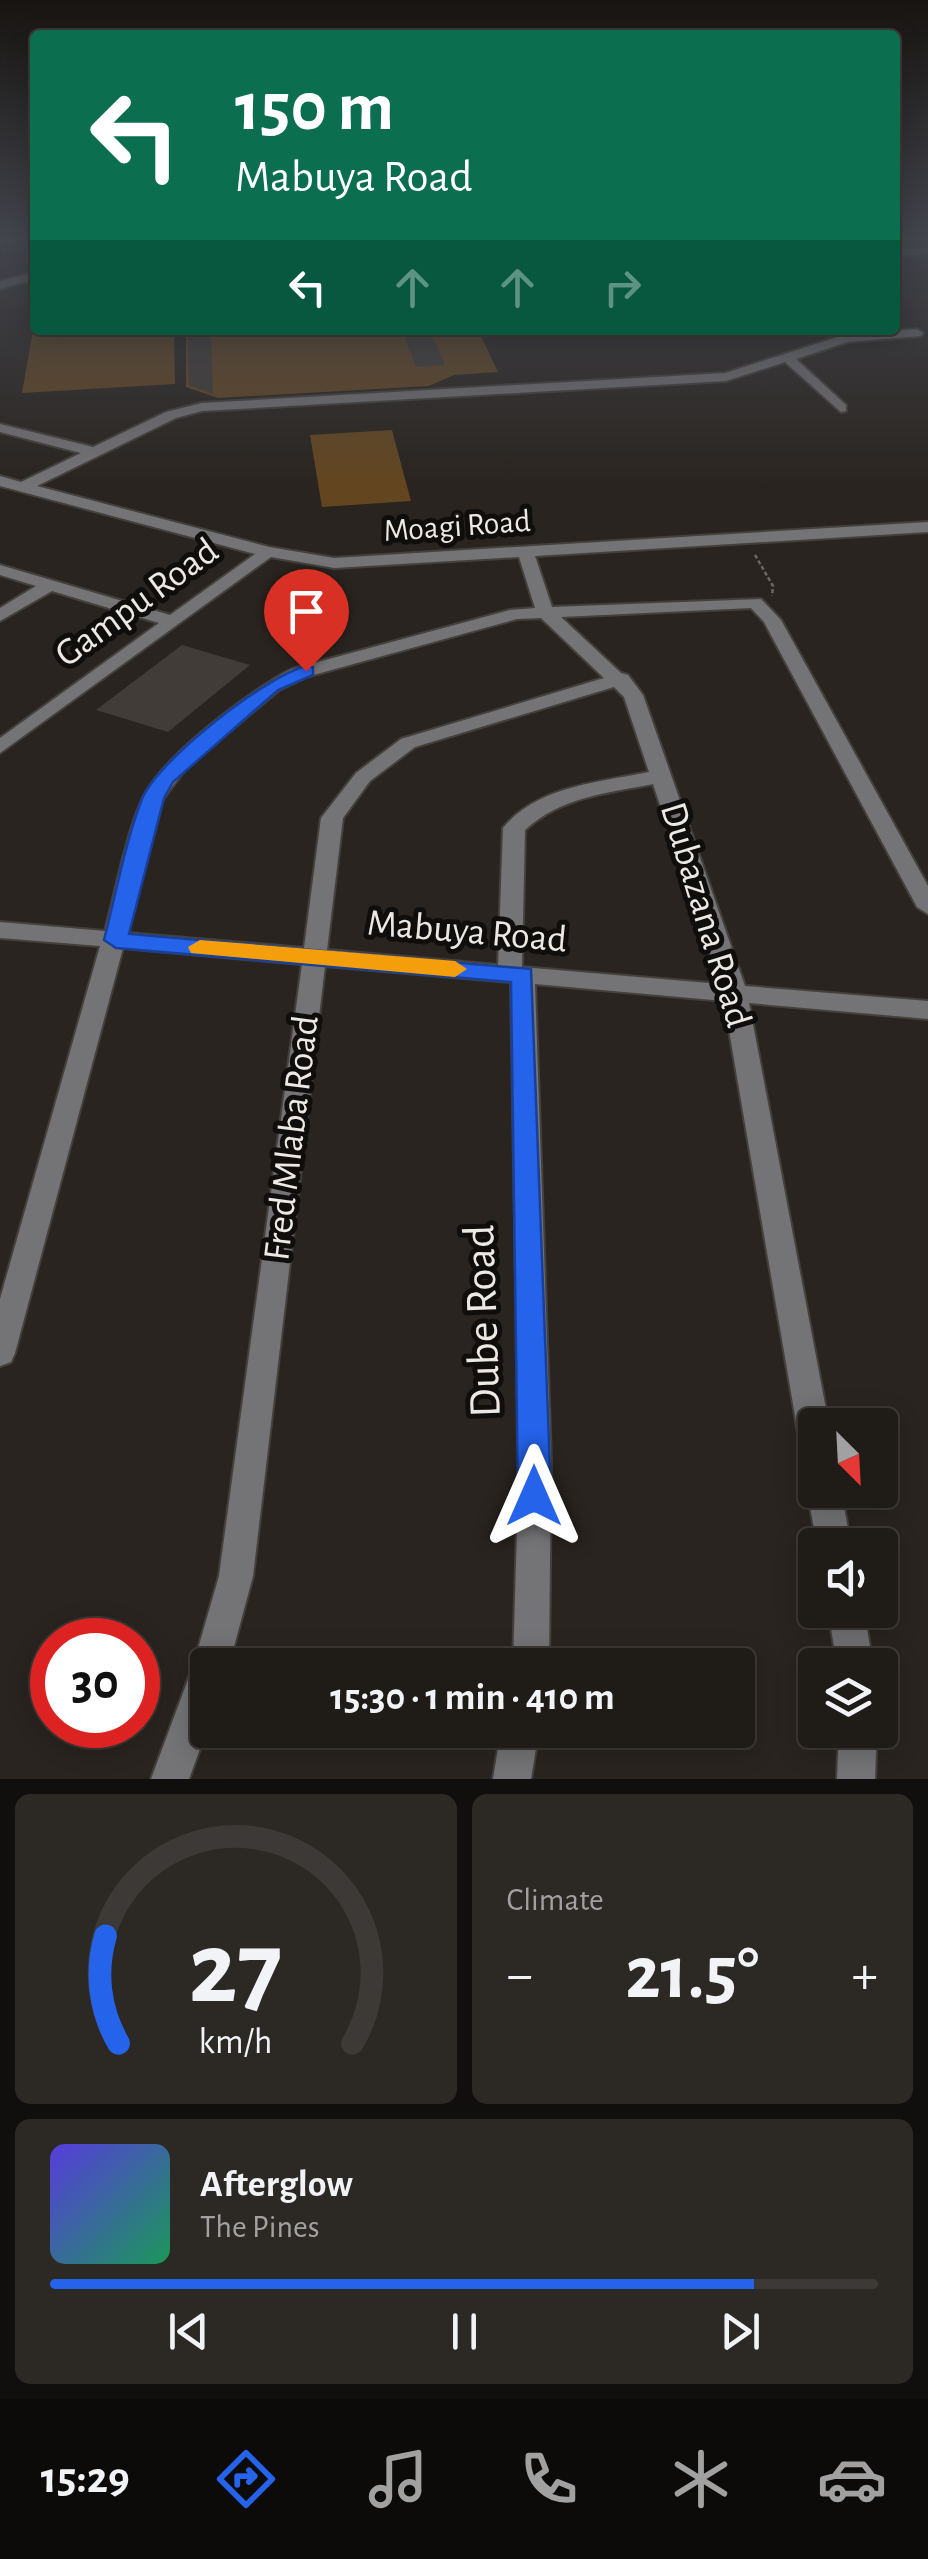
<!DOCTYPE html>
<html lang="en">
<head>
<meta charset="utf-8">
<style>
  :root { --surface:#1f1b17; --page:#2c2824; --text:#f1f3f6; --muted:#a1a1a1; --line:#3c3936; --accent:#2563eb }
  body { margin:0; font-family:"Alegreya Sans",sans-serif; background:var(--page); color:var(--text); height:100vh; display:flex; flex-direction:column; font-size:38px; white-space:nowrap }
  * { box-sizing:border-box; margin:0 }
  p { font-size:32px; color:var(--muted) }
  .icon { flex:none; width:55px; height:55px; fill:none; stroke:currentColor; stroke-width:2; stroke-linecap:round; stroke-linejoin:round }
  .map { position:relative; height:1779px; overflow:hidden }
  .drawer { display:flex; flex-direction:column; gap:15px; padding:15px; background:#110f0d; flex:1 }
  .drawer>* { flex:none }
  .hud { position:absolute; left:30px; top:30px; width:870px; height:305px; border-radius:10px; box-shadow:0 5px 25px #0003,0 0 0 2px var(--line); background:#0b6e4f; color:#fff; overflow:hidden }
  .needle { width:65px; rotate:156deg }
  .fabs { position:absolute; left:798px; top:1408px; display:grid; gap:20px }
  .fabs a { display:grid; place-items:center; width:100px; height:100px; border-radius:10px; background:var(--surface); box-shadow:0 5px 25px #0003,0 0 0 2px var(--line); font-size:50px }
  .speed { position:absolute; left:30px; top:1618px; display:flex; gap:20px; font-size:50px; font-weight:700; text-align:center }
  .speed>* { display:grid; place-content:center; width:130px; height:130px; border-radius:50%; background:var(--surface); box-shadow:0 5px 25px #0003,0 0 0 2px var(--line); line-height:1 }
  .speed .limit { border:15px solid #d22; background:#fff; color:#111 }
  .pin { position:absolute; display:grid; place-items:center; width:85px; height:85px; color:#fff; margin:-102px -42px; border-radius:50% 50% 50% 0; rotate:-45deg; box-shadow:0 0 10px #0007 }
  .pin .icon { rotate:45deg }
  .me { position:absolute; width:110px; margin:-55px; rotate:0deg; stroke-linejoin:round; filter:drop-shadow(0 0 8px #0008) }
  .turn { display:flex; align-items:center; gap:35px; height:210px; padding:0 40px; font-size:45px }
  .turn .icon { width:130px; height:130px; stroke-width:2.5 }
  .turn b { display:block; font-size:70px; line-height:85px }
  .lanes { display:flex; align-items:center; height:95px; padding:0 40px; background:#0003; justify-content:center; gap:50px; direction:ltr }
  .lanes .off { opacity:.35 }
  .big { font-size:75px; font-weight:600; line-height:1.1 }
  .drawer .widget { flex:1; display:flex; flex-direction:column; justify-content:center; gap:15px; min-width:0; padding:0 35px; border-radius:15px; background:var(--page) }
  .drawer .dial { align-items:center; gap:0 }
  .dial svg { height:260px; overflow:visible; fill:none; stroke:var(--line); stroke-width:7; stroke-linecap:round; text-anchor:middle }
  .dial text { fill:var(--text); stroke:none }
  .song { display:flex; align-items:center; gap:30px }
  .cover { width:120px; height:120px; border-radius:15px; background:linear-gradient(135deg,hsl(250 70% 55%),hsl(150 70% 35%)) }
  .played { height:10px; border-radius:5px; background:linear-gradient(90deg,var(--accent) 85%,var(--line) 85%) }
  .keys { display:flex; justify-content:space-around; direction:ltr }
  .heat { display:flex; justify-content:space-between; align-items:center; font-size:55px; direction:ltr }
  .drawer .tiles { flex:1; display:grid; gap:15px; grid-template-columns:1fr 1fr }
  .widget:last-child { grid-column:span 2 }
  .trip { position:absolute; left:190px; top:1648px; width:565px; height:100px; border-radius:10px; background:var(--surface); box-shadow:0 5px 25px #0003,0 0 0 2px var(--line); font-weight:600; line-height:100px; text-align:center }
  .menu { display:flex; height:160px; justify-content:space-around; align-items:center; background:#0c0b09; color:var(--muted) }
  .menu .icon { width:70px; height:70px }
  .menu .selected { color:var(--accent) }
  .menu b { font-size:45px; color:var(--text) }
  .map>svg:first-child { display:block }
</style>
</head>
<body>
<div class="map">
<svg width="928" height="1779" viewBox="0 0 928 1779">
  <rect width="100%" height="100%" fill="#29241f"/>
  <path fill="#634620" d="M35,319v11h139l1,54 -153,9z
    M186,330h292l20,42 -44,3 -25,11 -211,12 -32,-11z
    M392,430l19,71 -89,6 -12,-72z"/>
  <path fill="#413c37" d="M188,330h23l2,64 -24,-9z
    M402,330h28l15,35 -29,2z
    M182,645l68,20 -82,67 -72,-22z"/>
  <g fill="none" stroke-linecap="round" stroke-linejoin="round">
    <g stroke="#44403b" stroke-width="4">
      <path id="minor" d="M18,238l-1,2 -17,5v-6z
        M928,248v6l-33,2v-6z
        M35,272v7l-35,10v-8z
        M917,329l6,4 -2,3 -73,6 -52,17 50,46v6l-5,1 -56,-50 -59,19 -524,30 -26,7 -139,68 232,61 65,11 594,-36v10l-393,24 17,51 209,-8 20,21 147,266v28l-11,-7 -153,-285 -13,-14 -190,9 60,56 7,2 15,20 102,291 183,15v18l-179,-16 80,422h-14v29l-11,-5 -5,-10 -75,-438 -189,-17 16,477 -2,204h-36l6,-204 -8,-479 -186,-16 -72,610 -24,89h-21v62l-19,52h-38l42,-113 26,-90 83,-612 -179,-16 -108,405 -4,9 -11,4v-67l100,-353 -100,-8v-16l105,9c10,-37 22,-100 38,-133 19,-41 109,-109 149,-129l218,-59 25,-2 -16,-51 -185,11 -63,-11 -271,196v-15l159,-115 -107,-32 -52,30v-13l36,-22 -36,-11v-10l170,50 85,-61 -255,-68v-10l21,6 60,-29 -81,-21v-8l93,23 73,-35 36,-9 523,-30 122,-39zM541,618l63,60 -203,61 -45,34 -35,45 -17,130 -177,-15 36,-134 24,-32 92,-77 27,-13 211,-58zM614,687l10,10 25,75c-49,10 -112,14 -146,56l-5,137 -171,-15 16,-132 27,-37 45,-34zM653,784l67,200 -198,-17 3,-137c35,-33 83,-37 128,-46z
        M815,1478v12h26l10,55h-34l-10,-55z
        M828,1610h36l9,55h-36z
        M501,1730h38l-8,49h-38z
        M839,1730h38l-2,49h-38z"/>
    </g>
    <path stroke="#6b6762" stroke-width="2.5" stroke-dasharray="4 2.5" stroke-linecap="butt" d="M755,555l18,31 -1,10"/>
    <use href="#minor" fill="#747376" fill-rule="evenodd"/>
  </g>
  <linearGradient id="sky" x2="0" y2="1"><stop stop-color="#171411"/><stop offset="0.49" stop-color="#43454d"/><stop offset="1" stop-color="#43454d" stop-opacity="0"/></linearGradient>
  <rect width="928" height="487" fill="url(#sky)"/>
  <path fill="#2563eb" stroke="#184099" stroke-width="2.5" d="M306,666l7,1v8l-35,15 -105,92 -9,16 -35,136 402,35 20,527 -5,11 -12,4 -11,-4 -5,-11 -7,-514 -395,-34 -12,-8c12,-46 21,-97 38,-141 15,-38 124,-123 164,-133z"/>
  <path fill="#f59e0b" d="M200,940l255,21 12,8 -12,8 -264,-24 -3,-6z"/>
  <g text-anchor="middle" dominant-baseline="central" stroke-width="10" stroke-linejoin="round" paint-order="stroke">
    <g font-size="32" fill="#ece9e5" stroke="#100e0c">
      <text transform="translate(457 526) rotate(-4)">Moagi Road</text>
    </g>
    <g font-size="38" fill="#ece9e5" stroke="#100e0c">
      <text transform="translate(137 603) rotate(-36)">Gampu Road</text>
      <text transform="translate(705 915) rotate(73)">Dubazana Road</text>
      <text transform="translate(467 932) rotate(5)">Mabuya Road</text>
      <text transform="translate(292 1138) rotate(-83)">Fred Mlaba Road</text>
    </g>
    <g font-size="45" fill="#ece9e5" stroke="#100e0c">
      <text transform="translate(483 1321) rotate(-92)">Dube Road</text>
    </g>
  </g>
</svg>
<div class="fabs">
<a><svg class="needle" viewBox="-14 -14 28 28"><path d="M0-13l5 13h-10z" fill="#e53935"/><path d="M0 13l5-13h-10z" fill="#a1a1a1"/></svg></a>
<a><svg class="icon" aria-label="sound" viewBox="0 0 24 24"><path d="M4 9h4l5-4v14l-5-4H4zM17 9q2 3 0 6"/></svg></a>
<a><svg class="icon" aria-label="layers" viewBox="0 0 24 24"><path d="M12 4l9 5-9 5-9-5zM3 14l9 5 9-5"/></svg></a>
</div>
<div class="speed"><div class="limit">30</div></div>
<div class="pin" style="left:306px;top:671px;background:#d93025"><svg class="icon" aria-label="arrive" viewBox="0 0 24 24"><path d="M6 21V4h12l-3 4 3 4H6"/></svg></div>
<svg class="me" style="left:534px;top:1496px" viewBox="-20 -20 40 40"><path d="M0-17L14 15 0 8-14 15z" fill="#2563eb" stroke="#fff" stroke-width="4"/></svg>
<div class="trip">15:30 · 1 min · 410 m</div>
<div class="hud">
<div class="turn"><svg class="icon" aria-label="left" viewBox="0 0 24 24"><path d="M17 20v-9H6M10 6l-5 5 5 5"/></svg><div><b>150 m</b>Mabuya Road</div></div>
<div class="lanes"><svg class="icon" aria-label="left" viewBox="0 0 24 24"><path d="M17 20v-9H6M10 6l-5 5 5 5"/></svg><svg class="icon off" aria-label="ahead" viewBox="0 0 24 24"><path d="M12 20V5M6 11l6-6 6 6"/></svg><svg class="icon off" aria-label="ahead" viewBox="0 0 24 24"><path d="M12 20V5M6 11l6-6 6 6"/></svg><svg class="icon off" aria-label="right" viewBox="0 0 24 24"><path d="M7 20v-9h11M14 6l5 5-5 5"/></svg></div>
</div>
</div>
<section class="drawer">
<div class="tiles">
<div class="widget dial"><svg viewBox="0 0 100 80">
<path d="M14 69A42 42 0 1 1 86 69"/>
<path d="M14 69A42 42 0 0 1 10 36" stroke="#2563eb"/>
<text x="50" y="56" font-size="32" font-weight="700">27</text>
<text x="50" y="72" font-size="11">km/h</text>
</svg></div>
<div class="widget"><p>Climate</p>
<div class="heat"><a>−</a><b class="big">21.5°</b><a>+</a></div>
</div>
<div class="widget">
<div class="song"><i class="cover"></i><div><b>Afterglow</b><p>The Pines</p></div></div>
<div class="played"></div>
<div class="keys"><svg class="icon" aria-label="previous" viewBox="0 0 24 24"><path d="M18 5L8 12l10 7zM5 5v14"/></svg><svg class="icon" aria-label="pause" viewBox="0 0 24 24"><path d="M8 5v14M16 5v14"/></svg><svg class="icon" aria-label="next" viewBox="0 0 24 24"><path d="M6 5l10 7-10 7zM19 5v14"/></svg></div>
</div>
</div>
</section>
<nav class="menu">
<b>15:29</b>
<svg class="icon selected" aria-label="directions" viewBox="0 0 24 24"><path d="M12 3l9 9-9 9-9-9zM9 14v-3h6M13 9l2 2-2 2"/></svg>
<svg class="icon" aria-label="music" viewBox="0 0 24 24"><path d="M9 18V5l10-2v13"/><circle cx="6" cy="18" r="3"/><circle cx="16" cy="16" r="3"/></svg>
<svg class="icon" aria-label="phone" viewBox="0 0 24 24"><path d="M5 4h4l2 5-3 2q2 4 5 5l2-3 5 2v4C11 20 4 13 5 4z"/></svg>
<svg class="icon" aria-label="climate" viewBox="0 0 24 24"><path d="M12 3v18M4 7l16 10M4 17L20 7"/></svg>
<svg class="icon" aria-label="car" viewBox="0 0 24 24"><path d="M5 17H2v-5l4-1 3-4h7l3 4 3 1v5h-3M9 17h6M6 11h13"/><circle cx="7" cy="17" r="2"/><circle cx="17" cy="17" r="2"/></svg>
</nav>
</body>
</html>
